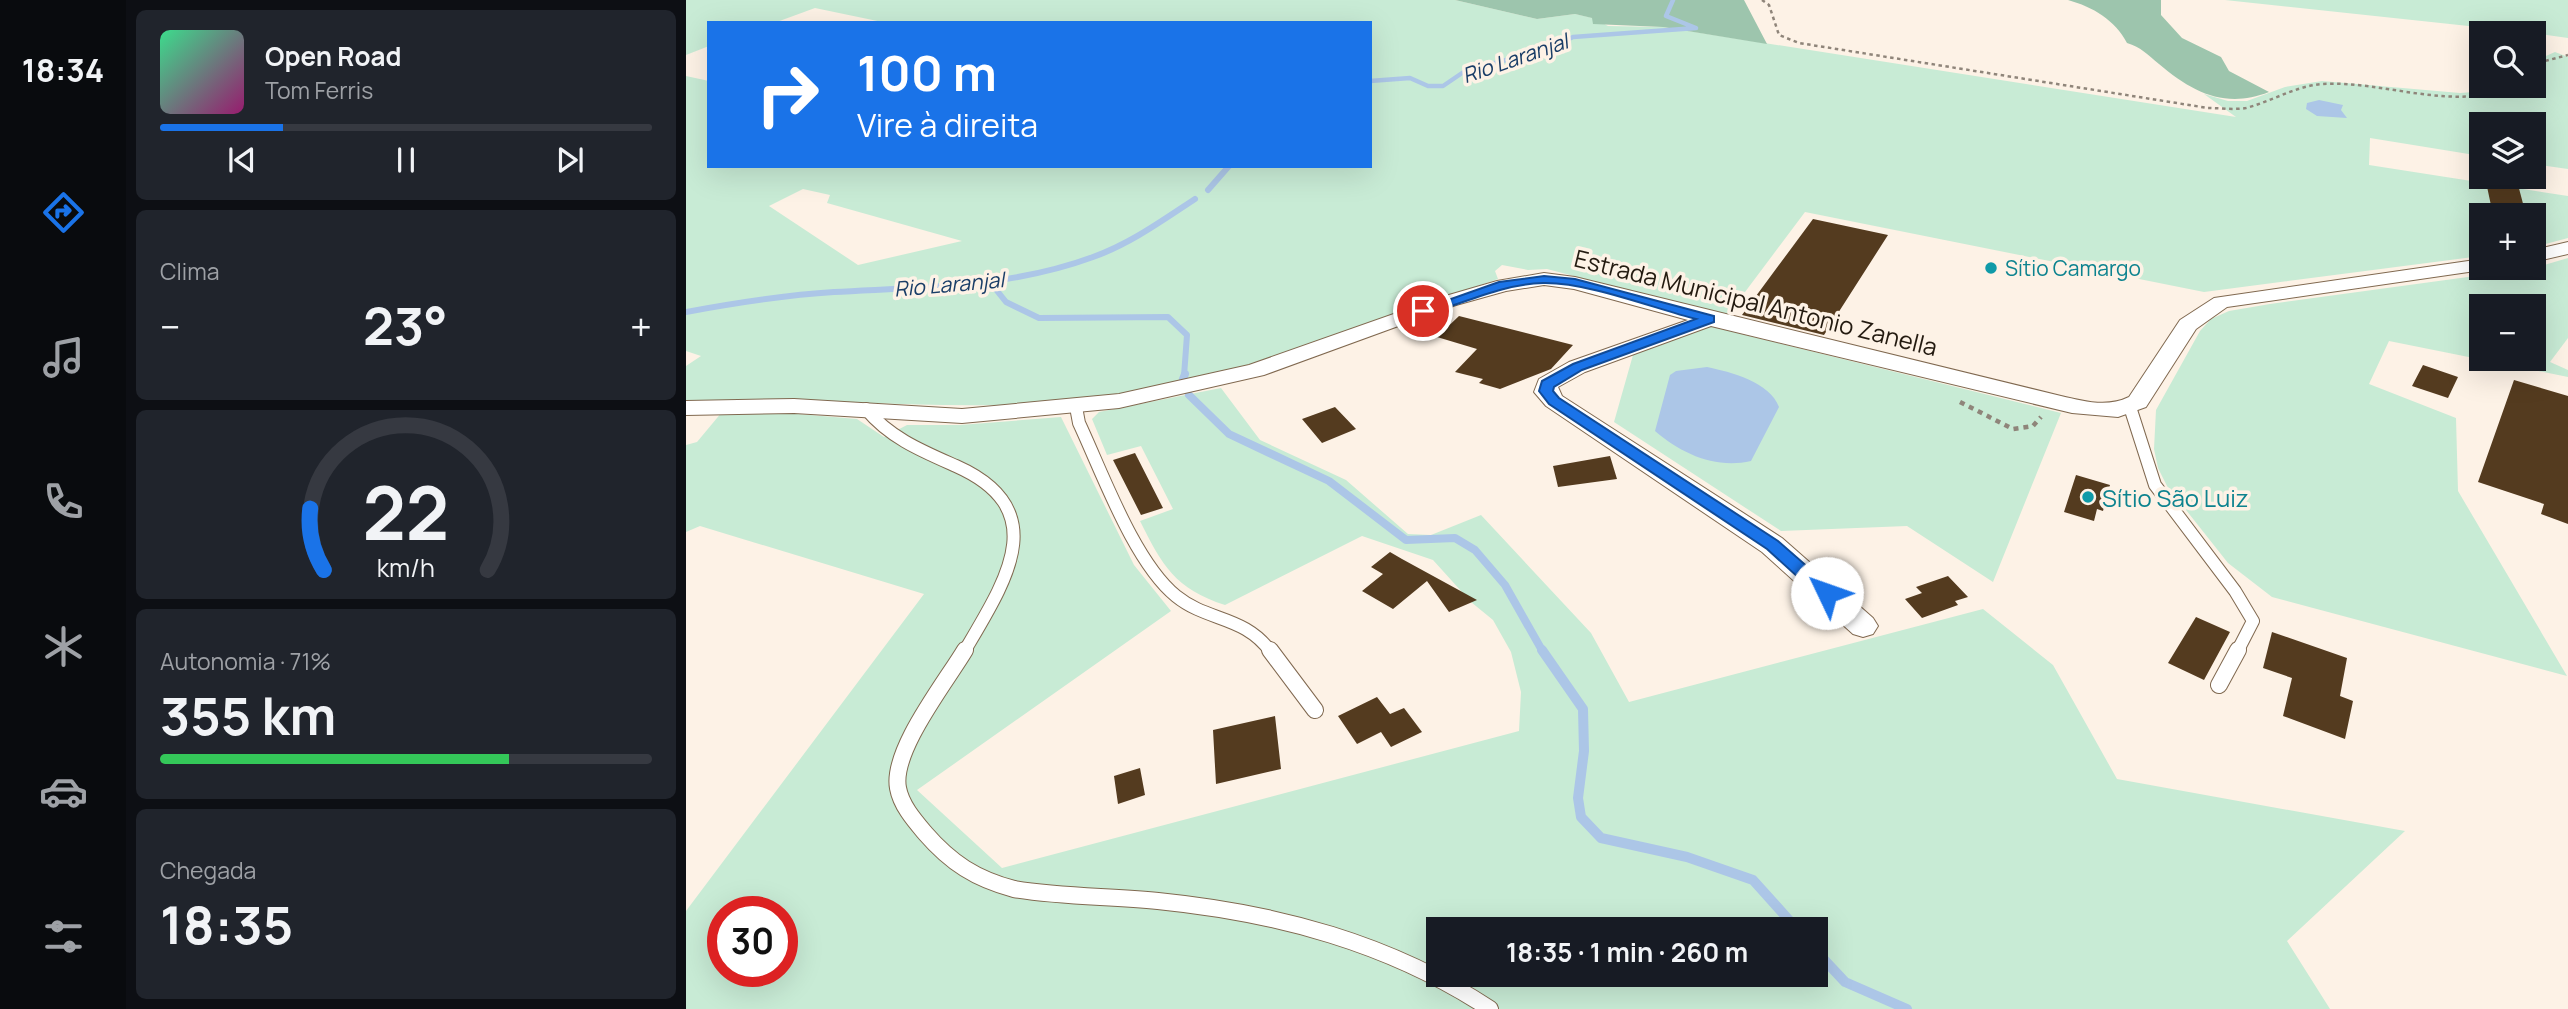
<!DOCTYPE html>
<html lang="pt">
<head>
<meta charset="utf-8">
<style>
  :root { --surface:#171b24; --page:#20242c; --text:#f1f3f6; --muted:#9ea1a6; --line:#363941; --accent:#1a73e8 }
  body { margin:0; font-family:Manrope,sans-serif; background:var(--page); color:var(--text); height:100vh; display:flex; flex-direction:column; font-size:26px; white-space:nowrap }
  * { box-sizing:border-box; margin:0 }
  p { font-size:23px; color:var(--muted) }
  .icon { flex:none; width:38px; height:38px; fill:none; stroke:currentColor; stroke-width:2; stroke-linecap:round; stroke-linejoin:round }
  .map { position:relative; flex:1; overflow:hidden }
  .drawer { display:flex; flex-direction:column; gap:10px; padding:10px; background:#0d0f14; width:560px }
  .drawer>* { flex:none }
  .guide { position:absolute; left:21px; top:21px; width:665px; height:147px; border-radius:0px; box-shadow:0 7px 28px #0002; background:#1a73e8; color:#fff; overflow:hidden }
  .fabs { position:absolute; left:1783px; top:21px; display:grid; gap:14px }
  .fabs a { display:grid; place-items:center; width:77px; height:77px; border-radius:0px; background:var(--surface); box-shadow:0 7px 28px #0002; font-size:35px }
  .speed { position:absolute; left:21px; top:896px; display:flex; gap:14px; font-size:35px; font-weight:700; text-align:center }
  .speed>* { display:grid; place-content:center; width:91px; height:91px; border-radius:50%; background:var(--surface); box-shadow:0 7px 28px #0002; line-height:1 }
  .speed .limit { border:10px solid #d22; background:#fff; color:#111 }
  .pin { position:absolute; display:grid; place-items:center; width:60px; height:60px; color:#fff; margin:-30px; border:4px solid #fff; border-radius:50%; box-shadow:0 2px 7px #0007 }
  .me { position:absolute; width:77px; margin:-38px; rotate:312deg; stroke-linejoin:round; filter:drop-shadow(0 0 5px #0008) }
  .turn { display:flex; align-items:center; gap:24px; height:147px; padding:0 35px; font-size:32px }
  .turn .icon { width:91px; height:91px; stroke-width:2.5 }
  .turn b { display:block; font-size:49px; line-height:60px }
  .big { font-size:52px; font-weight:700; line-height:1.1 }
  .drawer .tile { flex:1; display:flex; flex-direction:column; justify-content:center; gap:10px; min-width:0; padding:0 24px; border-radius:10px; background:var(--page) }
  .drawer .dial { align-items:center; gap:0 }
  .dial svg { height:182px; overflow:visible; fill:none; stroke:var(--line); stroke-width:7; stroke-linecap:round; text-anchor:middle }
  .dial text { fill:var(--text); stroke:none }
  .song { display:flex; align-items:center; gap:21px }
  .cover { width:84px; height:84px; border-radius:10px; background:linear-gradient(135deg,hsl(150 70% 55%),hsl(320 70% 35%)) }
  .played { height:7px; border-radius:4px; background:linear-gradient(90deg,var(--accent) 25%,var(--line) 25%) }
  .keys { display:flex; justify-content:space-around; direction:ltr }
  .heat { display:flex; justify-content:space-between; align-items:center; font-size:38px; direction:ltr }
  .charge { height:10px; border-radius:5px; background:linear-gradient(90deg,#34c759 71%,var(--line) 0) }
  .trip { position:absolute; left:740px; top:917px; width:402px; height:70px; border-radius:0px; background:var(--surface); box-shadow:0 7px 28px #0002; font-weight:700; line-height:70px; text-align:center }
  main { display:flex; flex:1; min-height:0 }
  .tabs { display:flex; flex-direction:column; width:126px; justify-content:space-around; align-items:center; background:#090b0e; color:var(--muted) }
  .tabs .icon { width:49px; height:49px }
  .tabs .current { color:var(--accent) }
  .tabs b { font-size:32px; color:var(--text) }
  .map>svg:first-child { display:block }
</style>
</head>
<body>
<main>
<nav class="tabs">
<b>18:34</b>
<svg class="icon current" aria-label="directions" viewBox="0 0 24 24"><path d="M12 3l9 9-9 9-9-9zM9 14v-3h6M13 9l2 2-2 2"/></svg>
<svg class="icon" aria-label="music" viewBox="0 0 24 24"><path d="M9 18V5l10-2v13"/><circle cx="6" cy="18" r="3"/><circle cx="16" cy="16" r="3"/></svg>
<svg class="icon" aria-label="phone" viewBox="0 0 24 24"><path d="M5 4h4l2 5-3 2q2 4 5 5l2-3 5 2v4C11 20 4 13 5 4z"/></svg>
<svg class="icon" aria-label="climate" viewBox="0 0 24 24"><path d="M12 3v18M4 7l16 10M4 17L20 7"/></svg>
<svg class="icon" aria-label="car" viewBox="0 0 24 24"><path d="M5 17H2v-5l4-1 3-4h7l3 4 3 1v5h-3M9 17h6M6 11h13"/><circle cx="7" cy="17" r="2"/><circle cx="17" cy="17" r="2"/></svg>
<svg class="icon" aria-label="filters" viewBox="0 0 24 24"><path d="M4 7h16M4 17h16"/><circle cx="9" cy="7" r="2"/><circle cx="15" cy="17" r="2"/></svg>
</nav>
<section class="drawer">
<div class="tile">
<div class="song"><i class="cover"></i><div><b>Open Road</b><p>Tom Ferris</p></div></div>
<div class="played"></div>
<div class="keys"><svg class="icon" aria-label="previous" viewBox="0 0 24 24"><path d="M18 5L8 12l10 7zM5 5v14"/></svg><svg class="icon" aria-label="pause" viewBox="0 0 24 24"><path d="M8 5v14M16 5v14"/></svg><svg class="icon" aria-label="next" viewBox="0 0 24 24"><path d="M6 5l10 7-10 7zM19 5v14"/></svg></div>
</div>
<div class="tile"><p>Clima</p>
<div class="heat"><a>−</a><b class="big">23°</b><a>+</a></div>
</div>
<div class="tile dial"><svg viewBox="0 0 100 80">
<path d="M14 69A42 42 0 1 1 86 69"/>
<path d="M14 69A42 42 0 0 1 8 42" stroke="#1a73e8"/>
<text x="50" y="56" font-size="32" font-weight="700">22</text>
<text x="50" y="72" font-size="11">km/h</text>
</svg></div>
<div class="tile"><p>Autonomia · 71%</p><b class="big">355 km</b><div class="charge"></div></div>
<div class="tile"><p>Chegada</p><b class="big">18:35</b></div>
</section>
<div class="map">
<svg width="1882" height="1009" viewBox="0 0 1882 1009">
  <rect width="100%" height="100%" fill="#fdf2e6"/>
  <path fill="#c8ebd5" fill-rule="evenodd" d="M0,0h769l82,19 38,-5 18,4 15,8 55,1 573,90 -32,-23 24,7h19l38,-14 37,-6 138,12 26,-2 12,-5h36v-25l21,-9 13,5v112l-34,-5v-40h-52l-1,32 -111,-18 -1,27 199,31v42l-34,9v-32h-52l-1,41 -277,36 -399,-80 -78,104 -180,-47 -19,1 -26,-5 -7,6 3,8c-140,47 -278,109 -426,122 -129,12 -257,-6 -386,1v-36l15,-10 -15,-5v-275l23,5v85h661v-143h-483l-72,-15 -41,15h-65v23l-23,9zM117,189l27,6 -3,8 135,38 -104,24 -89,-59z
    M1539,0h343v38l-34,-5z
    M1882,258v80l-18,24 18,8v7l-179,-36 -20,43 87,34 2,73 109,185 -295,-79 -44,-34 -61,-77 -9,-18 -4,-19 2,-39 44,-79 11,-12 18,-8 41,-7 264,-36zM1796,306h52v53h-52z
    M1023,326l352,87 -68,169 -86,-56 -126,5 -167,-109 19,-67z
    M535,388l39,52 86,40 62,54 23,1 50,-20 110,118 38,69 354,-93 70,56 64,114 288,52 -118,110 43,68h-1644v-98l238,-317 -224,-68 -14,6v-87l11,-3 25,-30 65,1 70,6 27,18 23,-12h53l101,-8 73,148 37,46 -254,179 85,78 517,-137 2,-39 -10,-40 -18,-32 -22,-18 -38,-42 -71,-24 -137,69c-50,-16 -63,-40 -85,-84l33,-12 -32,-63 -34,9 -15,-36 7,-7zM37,912h59v59h-59zM752,929h378v46h-378z"/>
  <path fill="#9dc5ad" d="M769,0h289l23,44 -104,-17 -70,-3 -1,-6 -17,-4 -38,5z
    M1382,0h93v15l21,23 39,19 8,14 40,21c-43,17 -76,1 -110,-28 -11,-9 -18,-17 -32,-21 -12,-23 -34,-36 -59,-43z"/>
  <path fill="#acc6e7" d="M1633,100l24,5 -2,5 6,8 -30,-2 -11,-7 1,-6z
    M1021,367c24,5 63,15 72,40l-28,54c-36,8 -69,-7 -96,-30l15,-56 6,-4z"/>
  <g fill="none" stroke-linecap="round" stroke-linejoin="round">
    <path stroke="#acc6e7" stroke-width="4.5" d="M684,81l40,-3 18,8h15l22,-15 86,-23 22,-11 123,-9 -30,-12 7,-16"/>
    <path stroke="#acc6e7" stroke-width="6" d="M522,190l21,-24
      M304,282l16,20 33,16 129,-1 19,18 -3,41
      M0,312c49,-9 99,-17 148,-20 88,-5 175,-4 259,-35 37,-13 70,-37 102,-58"/>
    <path stroke="#acc6e7" stroke-width="8" d="M497,379l2,-5
      M503,395l40,39 100,47 77,59 49,-2 20,12 30,35 38,67"/>
    <path stroke="#acc6e7" stroke-width="10" d="M856,650l41,59 1,42 -6,47 3,19 20,21 86,19 66,23 44,49
      M1130,951l29,31 62,27"/>
  </g>
  <path fill="#543b1f" d="M1799,177h31l10,38h-33z
    M1127,219l75,16 -64,100 -82,-20z
    M773,316l114,29 -22,24 -51,20 -21,-6 4,-4 -28,-7 22,-23 -40,-12z
    M1737,365l35,12 -10,21 -36,-12z
    M1828,380l54,16v128l-27,-10 3,-10 -66,-22z
    M649,407l21,22 -34,14 -20,-24z
    M449,453l28,55 -22,7 -28,-55z
    M924,456l7,23 -59,8 -5,-21z
    M1390,475l34,10 -7,26 -6,-2 -3,12 -30,-9z
    M704,552l12,7 75,41 -28,12 -22,-31 -34,28 -31,-18 21,-17 -12,-7z
    M1262,576l20,21 -13,4 3,4 -36,13 -17,-19 17,-6 -6,-6z
    M1510,617l34,15 -26,48 -36,-17z
    M1586,632l75,26 -7,38 13,5 -8,38 -62,-23 9,-38 -29,-10z
    M691,697l13,17 14,-6 18,24 -31,15 -10,-15 -24,12 -19,-28z
    M589,716l6,53 -65,15 -3,-54z
    M454,768l5,27 -27,9 -4,-28z"/>
  <g fill="none" stroke-linecap="round" stroke-linejoin="round">
    <g stroke="#806950" stroke-width="14">
      <path id="service-far1" d="M390,407l3,16c23,49 55,139 97,173 32,26 68,19 95,56
        M1444,407l25,78 80,106 18,30 -16,31
        M180,409c24,29 56,42 90,57 99,44 49,116 8,186"/>
    </g>
    <g stroke="#806950" stroke-width="18">
      <path id="service" d="M279,650c-19,32 -74,101 -67,138 3,17 16,32 27,45 26,30 51,46 89,56 48,8 96,7 144,12 119,12 232,42 332,108
        M584,650l45,60
        M1533,685l19,-35"/>
    </g>
    <g stroke="#806950" stroke-width="2">
      <path id="minor" d="M1882,242v12l-34,8v-12z
        M1796,259v9l7,1 -262,38 -31,22 -50,78 -28,10 -46,-4 -361,-87 -126,46 -27,15 4,9 220,142 91,80 5,8 -5,8 -10,3 -10,-3 -91,-82 -216,-146 -12,-14 5,-13 30,-17 119,-42 -114,-31 -30,-4 -38,6 -50,14 -192,70 -145,33 -157,15 -168,-10 -108,2v-14l108,-2 168,10 157,-15 130,-29 193,-68 55,-16 47,-8 31,4 486,119c22,5 46,12 68,1l51,-77 34,-22z"/>
    </g>
    <path stroke="#8f857a" stroke-width="2.5" stroke-dasharray="3.5 3.5" stroke-linecap="butt" d="M1076,0l7,5 10,30 20,8 409,65c12,0 26,2 38,0 27,-7 49,-22 77,-24 58,-4 135,29 188,2
      M1848,69l11,-8 23,-6"/>
    <path stroke="#8f857a" stroke-width="4.5" stroke-dasharray="5 5" stroke-linecap="butt" d="M1274,402l53,27 20,-3 8,-9"/>
    <use href="#service-far1" stroke="#fff" stroke-width="12"/>
    <use href="#service" stroke="#fff" stroke-width="16"/>
    <use href="#minor" fill="#fff" fill-rule="evenodd"/>
  </g>
  <path fill="#1a73e8" stroke="#114b97" stroke-width="2" d="M858,276l31,3 139,37v6l-132,48 -28,17 -1,4 6,7 219,143 55,48 2,4 -2,5h-12l-54,-49 -218,-145 -10,-13 3,-10 31,-17 123,-45c-43,-11 -109,-37 -153,-36 -41,1 -80,21 -120,32l-6,-4 82,-29z"/>
  <g fill="#0f9aa8" stroke="#fdf2e6" stroke-width="2.5">
    <circle cx="1305" cy="268" r="7"/>
    <circle cx="1402" cy="497" r="7"/>
  </g>
  <g text-anchor="middle" dominant-baseline="central" stroke-width="7" stroke-linejoin="round" paint-order="stroke">
    <g font-size="21" font-style="italic" fill="#193d67" stroke="#fdf2e6">
      <text transform="translate(829 58) rotate(-19)">Rio Laranjal</text>
      <text transform="translate(263 284) rotate(-5)">Rio Laranjal</text>
    </g>
    <g font-size="21" fill="#0d838f" stroke="#fdf2e6" text-anchor="start">
      <text x="1319" y="268">Sítio Camargo</text>
    </g>
    <g font-size="24" fill="#231a10" stroke="#fdf2e6">
      <text transform="translate(1070 302) rotate(14)">Estrada Municipal Antonio Zanella</text>
    </g>
    <g font-size="24" fill="#0d838f" stroke="#fdf2e6" text-anchor="start">
      <text x="1416" y="497">Sítio São Luiz</text>
    </g>
  </g>
</svg>
<div class="fabs">
<a><svg class="icon" aria-label="search" viewBox="0 0 24 24"><circle cx="10" cy="10" r="6"/><path d="M15 15l6 6"/></svg></a>
<a><svg class="icon" aria-label="layers" viewBox="0 0 24 24"><path d="M12 4l9 5-9 5-9-5zM3 14l9 5 9-5"/></svg></a>
<a>+</a>
<a>−</a>
</div>
<div class="speed"><div class="limit">30</div></div>
<div class="pin" style="left:737px;top:311px;background:#d93025"><svg class="icon" aria-label="arrive" viewBox="0 0 24 24"><path d="M6 21V4h12l-3 4 3 4H6"/></svg></div>
<svg class="me" style="left:1141px;top:593px" viewBox="-20 -20 40 40"><circle r="19" fill="#fff"/><path d="M0-13L10 11 0 6-10 11z" fill="#1a73e8"/></svg>
<div class="trip">18:35 · 1 min · 260 m</div>
<div class="guide">
<div class="turn"><svg class="icon" aria-label="right" viewBox="0 0 24 24"><path d="M7 20v-9h11M14 6l5 5-5 5"/></svg><div><b>100 m</b>Vire à direita</div></div>
</div>
</div>
</main>
</body>
</html>
